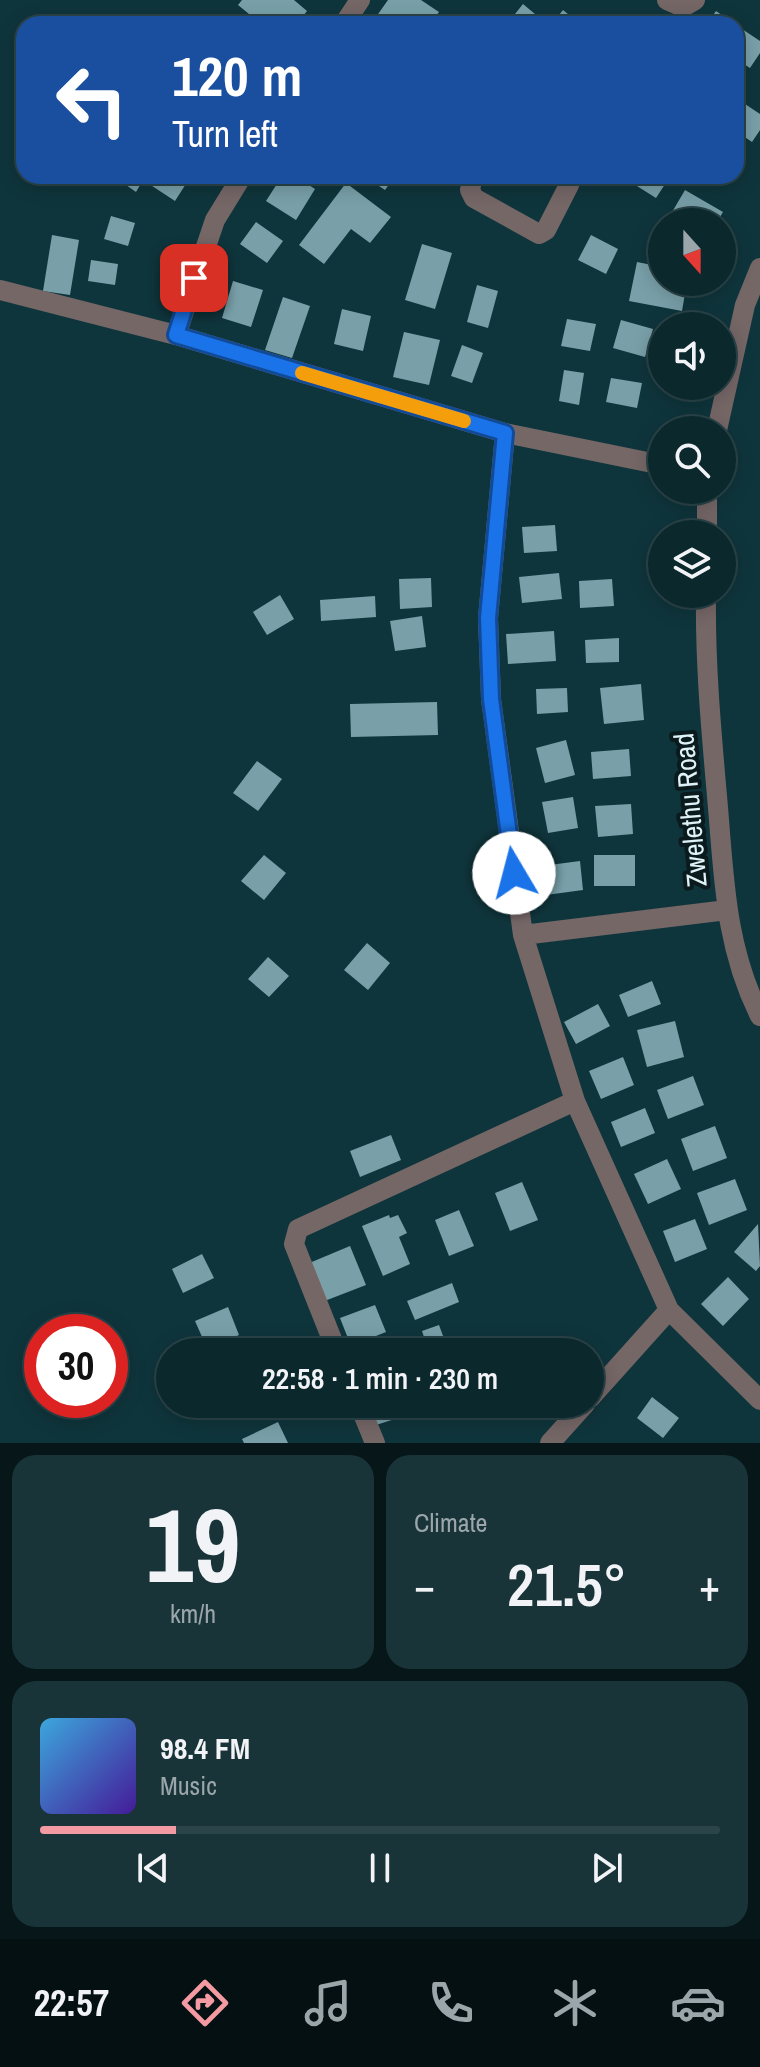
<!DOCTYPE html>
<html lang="en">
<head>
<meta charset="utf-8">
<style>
  :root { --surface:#0b282d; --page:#193439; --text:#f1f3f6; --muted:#9aa6aa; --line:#2b4449; --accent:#f49aa2 }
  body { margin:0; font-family:"Archivo Narrow",sans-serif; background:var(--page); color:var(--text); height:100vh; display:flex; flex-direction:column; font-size:30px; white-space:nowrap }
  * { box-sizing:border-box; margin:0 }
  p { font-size:26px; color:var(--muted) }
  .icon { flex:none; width:44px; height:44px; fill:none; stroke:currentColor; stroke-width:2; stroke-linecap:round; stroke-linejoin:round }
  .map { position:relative; height:1443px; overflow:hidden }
  .side { display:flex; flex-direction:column; gap:12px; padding:12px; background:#061619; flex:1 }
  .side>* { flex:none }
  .hud { position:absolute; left:16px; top:16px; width:728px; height:168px; border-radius:24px; box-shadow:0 4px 20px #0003,0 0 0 2px var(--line); background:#1a4fa0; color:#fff; overflow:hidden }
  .needle { width:52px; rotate:159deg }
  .fabs { position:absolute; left:648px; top:208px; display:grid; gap:16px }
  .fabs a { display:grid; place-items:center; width:88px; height:88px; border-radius:50%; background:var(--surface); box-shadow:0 4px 20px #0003,0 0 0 2px var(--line); font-size:40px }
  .speed { position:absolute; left:24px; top:1314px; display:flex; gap:16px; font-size:40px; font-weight:700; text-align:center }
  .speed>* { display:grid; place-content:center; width:104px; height:104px; border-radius:50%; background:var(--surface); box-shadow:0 4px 20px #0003,0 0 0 2px var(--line); line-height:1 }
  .speed .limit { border:12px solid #d22; background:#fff; color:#111 }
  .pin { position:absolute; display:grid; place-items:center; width:68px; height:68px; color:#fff; margin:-34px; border-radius:16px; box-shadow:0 4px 12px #0006 }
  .me { position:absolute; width:88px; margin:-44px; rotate:352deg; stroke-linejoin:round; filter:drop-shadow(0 0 6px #0008) }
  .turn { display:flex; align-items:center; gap:28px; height:168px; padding:0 24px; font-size:36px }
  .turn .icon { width:104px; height:104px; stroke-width:2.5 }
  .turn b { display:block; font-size:56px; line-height:68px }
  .big { font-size:60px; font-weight:600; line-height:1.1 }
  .side .card { flex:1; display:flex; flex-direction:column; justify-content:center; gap:12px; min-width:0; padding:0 28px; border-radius:24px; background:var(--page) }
  .side .dial { align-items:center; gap:0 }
  .dial b { font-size:104px; line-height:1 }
  .song { display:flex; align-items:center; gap:24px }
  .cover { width:96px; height:96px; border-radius:12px; background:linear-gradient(135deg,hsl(200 70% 55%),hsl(260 70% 35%)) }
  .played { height:8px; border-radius:4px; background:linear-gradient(90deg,var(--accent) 20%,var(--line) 20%) }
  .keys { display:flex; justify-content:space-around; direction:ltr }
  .heat { display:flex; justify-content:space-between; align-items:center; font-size:44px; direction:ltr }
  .side .tiles { flex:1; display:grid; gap:12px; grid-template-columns:1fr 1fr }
  .card:last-child { grid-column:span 2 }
  .trip { position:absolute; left:156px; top:1338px; width:448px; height:80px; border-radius:40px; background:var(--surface); box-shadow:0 4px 20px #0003,0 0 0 2px var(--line); font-weight:600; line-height:80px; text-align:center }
  .menu { display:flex; height:128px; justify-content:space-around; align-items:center; background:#041012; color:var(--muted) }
  .menu .icon { width:56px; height:56px }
  .menu .on { color:var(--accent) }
  .menu b { font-size:36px; color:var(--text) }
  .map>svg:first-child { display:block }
</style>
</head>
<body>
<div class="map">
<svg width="760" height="1443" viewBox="0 0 760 1443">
  <rect width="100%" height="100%" fill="#0f353c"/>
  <path fill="#79a0a9" d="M242,0h52l13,11 -10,13h-36l-23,-19z
    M388,0h33l18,12 -9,12h-59z
    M523,4l24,20h-40z
    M563,10l17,14h-28z
    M716,11l19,13h-28z
    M736,25l24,16v12l-10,15 -14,-9z
    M742,102l18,12v16l-8,12 -16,-11v-21z
    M117,176h74l-16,25 -32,-21 -7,12 -20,-14z
    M282,176h13l20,13 -19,31 -30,-19z
    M364,176h31l-10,14z
    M621,176h44l4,2 -13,20z
    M346,183l45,34 -21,26 -19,-14 -27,35 -25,-19z
    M685,190l38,22 -6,10h-44l-5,-3z
    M111,216l24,7 -7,23 -24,-7z
    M256,222l27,19 -16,22 -27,-19z
    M52,235l27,5 -9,55 -27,-4z
    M591,235l27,14 -12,25 -28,-14z
    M422,244l30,9 -17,56 -30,-9z
    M91,260l27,4 -3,21 -27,-4z
    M637,262l25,5v15h25l-5,29 -53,-10z
    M233,281l30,9 -12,37 -29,-9z
    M477,285l21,6 -10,37 -21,-6z
    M283,297l27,9 -18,52 -27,-8z
    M342,309l29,7 -8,35 -29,-7z
    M567,319l29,5 -6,27 -29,-5z
    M621,320l32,9 -8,28 -32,-9z
    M404,332l36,8 -11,45 -36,-8z
    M462,345l21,8 -11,30 -21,-7z
    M564,370l20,3 -5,32 -20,-4z
    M611,378l31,5 -5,25 -31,-6z
    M555,525l2,26 -33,2 -2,-26z
    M559,573l3,26 -40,4 -3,-26z
    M431,578l1,29 -32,2 -1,-30z
    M612,579l2,27 -34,2 -1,-27z
    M280,595l14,24 -27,16 -14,-23z
    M375,596l1,21 -55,4 -1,-21z
    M422,616l4,31 -31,4 -5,-30z
    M554,631l2,30 -48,3 -2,-30z
    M619,638v24l-33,1 -1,-23z
    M641,684l3,36 -40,4 -4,-36z
    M567,688l1,24 -31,2 -1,-25z
    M437,702l1,33 -87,2 -1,-33z
    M566,740l9,35 -30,8 -9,-35z
    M629,749l2,27 -38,3 -2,-27z
    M257,761l25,18 -24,32 -25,-18z
    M573,797l5,31 -30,5 -6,-31z
    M631,804l2,30 -35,3 -3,-31z
    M264,855l22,18 -22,27 -23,-19z
    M594,855h41v31h-41z
    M580,861l3,29 -37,5 -4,-29z
    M367,943l23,20 -22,27 -24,-20z
    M268,957l21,19 -20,21 -21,-18z
    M652,981l9,23 -33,13 -9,-22z
    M598,1004l12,22 -34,18 -12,-22z
    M675,1021l9,36 -37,10 -10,-37z
    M623,1057l11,28 -33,14 -12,-28z
    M693,1076l11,29 -36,14 -11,-29z
    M645,1108l10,25 -34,14 -10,-25z
    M715,1126l12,32 -34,13 -12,-32z
    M391,1135l10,25 -41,17 -10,-26z
    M667,1159l14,30 -33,15 -14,-30z
    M735,1179l12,31 -38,15 -12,-32z
    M522,1182l16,38 -28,11 -15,-38z
    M459,1210l15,36 -25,10 -14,-36z
    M389,1215l1,3 8,-3 9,18 -8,4 11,27 -27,12 -21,-50z
    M695,1219l12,30 -32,13 -12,-31z
    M758,1224l2,42 -4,5 -22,-19z
    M350,1246l16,39 -44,17 -15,-38z
    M202,1254l12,24 -31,15 -11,-24z
    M728,1277l21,22 -26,27 -22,-22z
    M452,1283l7,19 -44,18 -8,-19z
    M375,1305l11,27 -35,14 -11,-28z
    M228,1307l11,28 -32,13 -12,-27z
    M439,1325l10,27h-20l-7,-21z
    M652,1397l27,21 -16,20 -26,-20z
    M370,1404h47l3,7 -44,14z
    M278,1422l10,21h-44l-2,-4z"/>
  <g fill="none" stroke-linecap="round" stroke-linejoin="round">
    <path stroke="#766767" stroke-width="20" d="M667,0l16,7 12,-7
      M344,24l16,-24
      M473,176l-3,14 4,8 65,36 7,-4 23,-45 -3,-9
      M0,290l176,45 329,98 157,32
      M176,335l39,-115 27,-44
      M717,430l28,-125 15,-37
      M505,433l-17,185 3,81 32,236 52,166 94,209 91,90
      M707,534v-44
      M706,594c-1,68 5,134 11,202 7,78 7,148 43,220
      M523,935l204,-25
      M337,1352l-43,-108 4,-15 277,-128
      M590,1398l79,-88
      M359,1404l16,39
      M550,1443l35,-39"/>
  </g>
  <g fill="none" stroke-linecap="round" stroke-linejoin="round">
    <g stroke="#114b97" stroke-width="20">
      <path id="route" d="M194,278l-18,57 329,98 -17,185 3,81 23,174"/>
    </g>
    <use href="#route" stroke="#1a73e8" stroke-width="14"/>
    <path stroke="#f59e0b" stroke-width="14" d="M302,373l162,48"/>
  </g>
  <g text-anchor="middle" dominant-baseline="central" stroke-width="8" stroke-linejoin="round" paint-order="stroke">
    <g font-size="28" fill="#def2f7" stroke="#0a1a1d">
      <text transform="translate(690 810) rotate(-95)">Zwelethu Road</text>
    </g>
  </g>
</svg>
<div class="fabs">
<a><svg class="needle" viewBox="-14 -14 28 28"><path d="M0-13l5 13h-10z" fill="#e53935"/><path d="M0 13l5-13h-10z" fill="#9aa6aa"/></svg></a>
<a><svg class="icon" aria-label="sound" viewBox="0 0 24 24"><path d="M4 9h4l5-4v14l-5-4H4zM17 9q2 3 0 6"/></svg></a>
<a><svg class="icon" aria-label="search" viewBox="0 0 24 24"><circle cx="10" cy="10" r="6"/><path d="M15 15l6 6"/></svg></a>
<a><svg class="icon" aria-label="layers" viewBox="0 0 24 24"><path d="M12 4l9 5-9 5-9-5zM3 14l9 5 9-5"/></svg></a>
</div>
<div class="speed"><div class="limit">30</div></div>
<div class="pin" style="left:194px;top:278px;background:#d93025"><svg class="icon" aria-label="arrive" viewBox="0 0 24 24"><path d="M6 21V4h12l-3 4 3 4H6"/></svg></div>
<svg class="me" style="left:514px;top:873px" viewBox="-20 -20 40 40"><circle r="19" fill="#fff"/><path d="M0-13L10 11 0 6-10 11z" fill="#1a73e8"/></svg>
<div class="trip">22:58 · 1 min · 230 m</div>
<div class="hud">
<div class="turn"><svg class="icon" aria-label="left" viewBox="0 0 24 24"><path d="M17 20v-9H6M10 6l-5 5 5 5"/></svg><div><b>120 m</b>Turn left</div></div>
</div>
</div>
<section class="side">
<div class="tiles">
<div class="card dial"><b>19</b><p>km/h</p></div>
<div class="card"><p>Climate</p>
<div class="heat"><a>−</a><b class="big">21.5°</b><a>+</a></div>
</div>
<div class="card">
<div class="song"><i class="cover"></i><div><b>98.4 FM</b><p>Music</p></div></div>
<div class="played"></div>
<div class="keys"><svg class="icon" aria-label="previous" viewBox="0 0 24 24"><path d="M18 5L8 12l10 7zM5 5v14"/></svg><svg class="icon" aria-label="pause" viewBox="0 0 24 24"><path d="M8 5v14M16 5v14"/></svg><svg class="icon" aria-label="next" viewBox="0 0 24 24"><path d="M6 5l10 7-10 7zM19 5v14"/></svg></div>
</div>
</div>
</section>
<nav class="menu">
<b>22:57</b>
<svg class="icon on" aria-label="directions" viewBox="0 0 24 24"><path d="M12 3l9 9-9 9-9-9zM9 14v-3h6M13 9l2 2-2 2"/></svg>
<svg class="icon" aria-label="music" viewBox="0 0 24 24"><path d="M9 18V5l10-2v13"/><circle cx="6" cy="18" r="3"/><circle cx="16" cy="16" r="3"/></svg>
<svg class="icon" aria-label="phone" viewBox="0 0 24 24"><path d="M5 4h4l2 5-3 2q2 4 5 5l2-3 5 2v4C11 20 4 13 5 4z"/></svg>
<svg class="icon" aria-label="climate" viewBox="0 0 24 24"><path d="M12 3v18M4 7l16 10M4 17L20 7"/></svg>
<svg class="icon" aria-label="car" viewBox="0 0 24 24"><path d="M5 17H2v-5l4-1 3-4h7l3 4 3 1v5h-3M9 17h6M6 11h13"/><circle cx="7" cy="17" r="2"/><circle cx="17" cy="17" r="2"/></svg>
</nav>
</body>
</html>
